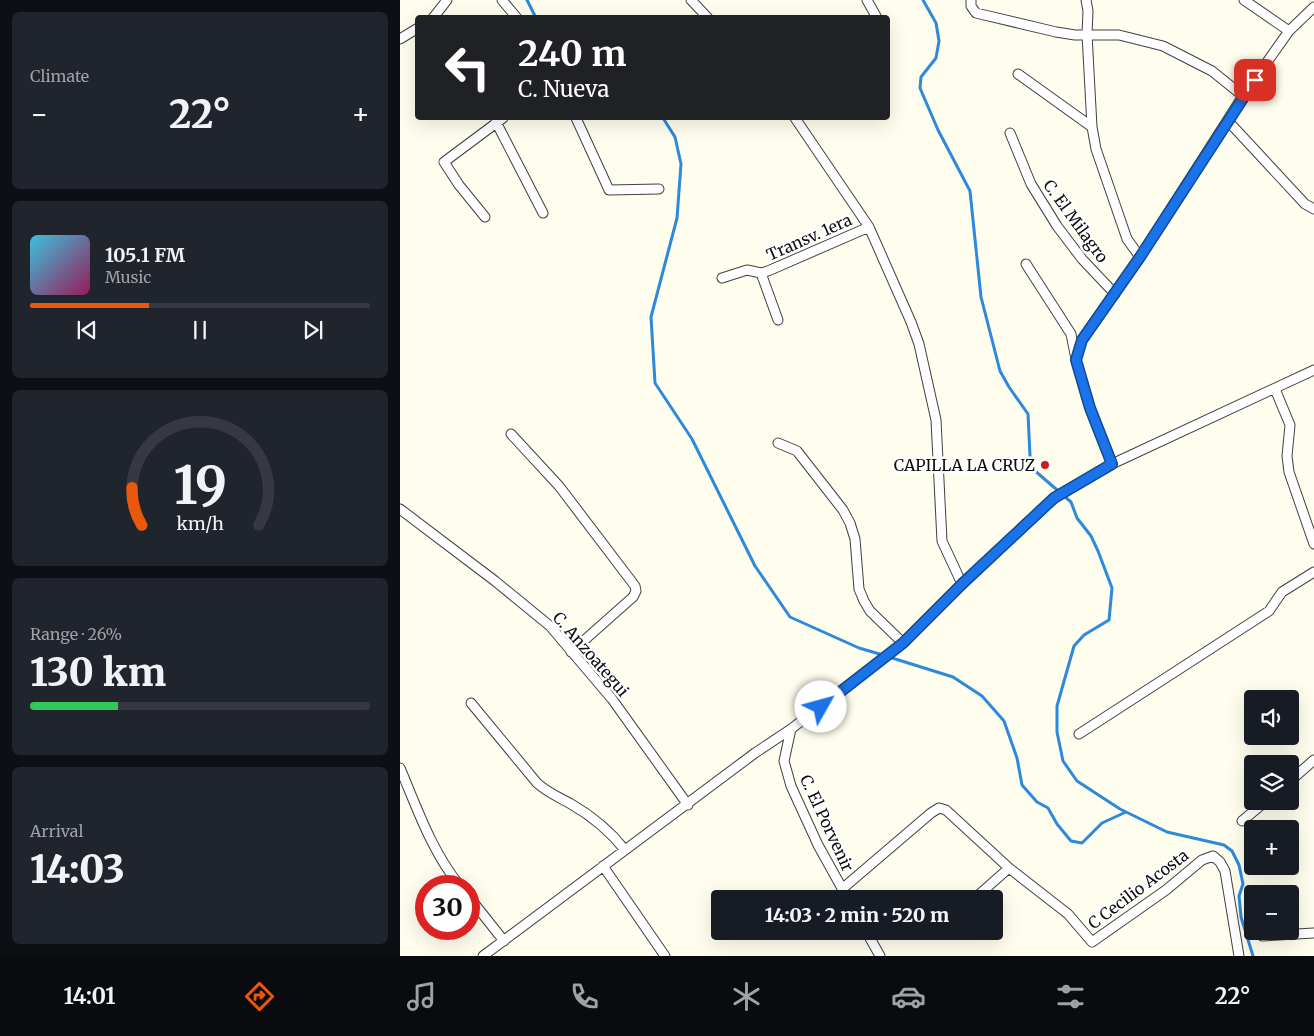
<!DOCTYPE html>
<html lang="en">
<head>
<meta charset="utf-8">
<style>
  :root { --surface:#171b24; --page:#20242c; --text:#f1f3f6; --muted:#9ea1a6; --line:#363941; --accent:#ea580c }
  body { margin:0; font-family:Merriweather,serif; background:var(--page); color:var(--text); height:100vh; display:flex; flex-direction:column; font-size:19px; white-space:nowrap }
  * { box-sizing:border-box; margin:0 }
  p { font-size:16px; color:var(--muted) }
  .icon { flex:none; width:28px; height:28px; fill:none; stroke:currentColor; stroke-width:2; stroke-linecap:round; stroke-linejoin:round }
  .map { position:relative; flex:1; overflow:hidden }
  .details { display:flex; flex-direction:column; gap:12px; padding:12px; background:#0d0f14; width:400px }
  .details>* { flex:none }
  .guide { position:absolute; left:15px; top:15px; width:475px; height:105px; border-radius:5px; box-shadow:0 5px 20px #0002; background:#202124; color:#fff; overflow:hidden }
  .tools { position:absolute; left:844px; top:690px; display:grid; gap:10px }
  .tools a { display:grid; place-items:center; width:55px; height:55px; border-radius:5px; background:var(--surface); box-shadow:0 5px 20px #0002; font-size:25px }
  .speed { position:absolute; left:15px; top:875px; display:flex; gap:10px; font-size:25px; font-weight:700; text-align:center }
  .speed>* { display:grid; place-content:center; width:65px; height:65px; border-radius:50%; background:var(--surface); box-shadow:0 5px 20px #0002; line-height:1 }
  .speed .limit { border:8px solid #d22; background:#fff; color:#111 }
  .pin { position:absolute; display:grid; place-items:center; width:42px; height:42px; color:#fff; margin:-21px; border-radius:10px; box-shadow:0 2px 8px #0006 }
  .me { position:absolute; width:55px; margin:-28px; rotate:52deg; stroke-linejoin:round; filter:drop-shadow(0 0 4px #0008) }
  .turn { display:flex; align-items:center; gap:18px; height:105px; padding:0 20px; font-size:22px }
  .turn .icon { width:65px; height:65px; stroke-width:2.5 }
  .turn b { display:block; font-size:35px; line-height:42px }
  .big { font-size:38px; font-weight:800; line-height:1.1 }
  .details .widget { flex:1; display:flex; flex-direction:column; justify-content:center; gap:8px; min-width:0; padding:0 18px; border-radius:8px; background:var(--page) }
  .details .dial { align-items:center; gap:0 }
  .dial svg { height:130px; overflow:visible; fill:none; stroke:var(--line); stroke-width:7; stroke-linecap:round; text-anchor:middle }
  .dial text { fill:var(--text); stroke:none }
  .song { display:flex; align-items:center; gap:15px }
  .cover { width:60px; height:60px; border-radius:8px; background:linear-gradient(135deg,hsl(190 70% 55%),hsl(330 70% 35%)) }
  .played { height:5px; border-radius:2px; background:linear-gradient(90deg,var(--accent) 35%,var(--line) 35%) }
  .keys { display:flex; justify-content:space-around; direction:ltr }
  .heat { display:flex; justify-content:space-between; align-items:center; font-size:28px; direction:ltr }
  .charge { height:8px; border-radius:4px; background:linear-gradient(90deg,#34c759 26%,var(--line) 0) }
  .trip { position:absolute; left:311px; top:890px; width:292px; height:50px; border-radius:5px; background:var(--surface); box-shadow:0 5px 20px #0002; font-weight:800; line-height:50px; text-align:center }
  .menu { display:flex; height:80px; justify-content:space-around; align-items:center; background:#090b0e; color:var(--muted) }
  .menu .icon { width:35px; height:35px }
  .menu .on { color:var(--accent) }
  .menu b { font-size:22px; color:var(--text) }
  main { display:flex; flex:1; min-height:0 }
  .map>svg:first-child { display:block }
</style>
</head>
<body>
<main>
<section class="details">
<div class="widget"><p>Climate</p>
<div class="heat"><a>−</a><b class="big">22°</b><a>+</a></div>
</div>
<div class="widget">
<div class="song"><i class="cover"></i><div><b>105.1 FM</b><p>Music</p></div></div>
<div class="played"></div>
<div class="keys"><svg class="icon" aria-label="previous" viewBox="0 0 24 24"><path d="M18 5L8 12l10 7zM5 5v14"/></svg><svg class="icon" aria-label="pause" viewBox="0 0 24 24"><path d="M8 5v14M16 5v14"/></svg><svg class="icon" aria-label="next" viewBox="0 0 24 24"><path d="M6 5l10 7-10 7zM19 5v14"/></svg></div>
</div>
<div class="widget dial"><svg viewBox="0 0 100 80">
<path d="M14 69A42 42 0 1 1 86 69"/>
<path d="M14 69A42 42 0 0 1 8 46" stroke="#ea580c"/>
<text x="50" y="56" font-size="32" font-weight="700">19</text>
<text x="50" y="72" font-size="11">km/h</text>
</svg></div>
<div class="widget"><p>Range · 26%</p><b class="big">130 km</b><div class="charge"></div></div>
<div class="widget"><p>Arrival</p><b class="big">14:03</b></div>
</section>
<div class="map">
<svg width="914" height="956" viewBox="0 0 914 956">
  <rect width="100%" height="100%" fill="#fffded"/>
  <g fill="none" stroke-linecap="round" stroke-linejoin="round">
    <path stroke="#2d89d9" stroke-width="3" d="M127,0l9,18
      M523,0l13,23 3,18 -3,17 -15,19 -1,11 18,42 32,61 11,106 19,74 9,16 19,27 2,42 4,14 37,32 6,16 14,18 7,15 14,37 -3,32 -25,15 -10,11 -17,60v26l6,29 14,20 43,28 47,23 57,13 8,6 7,14 4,19 -4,12 2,21 12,39
      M263,118l12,19 6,27 -4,54 -26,99 4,66 37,56 63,127 35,51 69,31 24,7
      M489,657l64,20 29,19 22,25 13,37 5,27 15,17 11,6 9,16 14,17 11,2 20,-20 24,-11"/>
    <g stroke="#404040" stroke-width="11">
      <path id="street" d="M102,0l15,18
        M291,0l17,18
        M467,0l10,18
        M571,0v6l5,7 80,19 19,3h44l44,11 49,25 31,25
        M686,0l2,11 -1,23 5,93 4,22 31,90 13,18
        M844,0l45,31
        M33,18l14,-18
        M0,39l18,-11
        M618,74l74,53
        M176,118l33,72 50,-1
        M395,118l74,109 42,95 8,22 17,76 6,121 20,43
        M828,121l77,83 9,5
        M96,122l47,91
        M610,133l21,51 26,42 25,33 33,35
        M85,217l-26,-32 -15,-23 59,-44
        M626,264l45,70 5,25
        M361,273l17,47
        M322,278l25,-8 14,3 7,-2 101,-44
        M875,389l15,36 -3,31 2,16 25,72
        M111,434l48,52 76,100 1,5 -3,6 -62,55
        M378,443l19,8 46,59 7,13 5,16 4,50 5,12 6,10 33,32
        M712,464l-22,-56 -14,-48 6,-20 58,-83 103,-161 46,-65 25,-24
        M0,509l95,72 55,45 62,73 76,106
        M71,703l66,80c11,10 22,14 34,21 21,12 39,27 54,46
        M391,729l-7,32 7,25 27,59 30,54
        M679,734l190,-123 13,-19 32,-20
        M0,768c17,40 32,84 60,118
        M890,781l24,-21
        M842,821l24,-20
        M203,866l62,90
        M442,889l89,-76 8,-5 7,2 63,58 59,46 24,28 74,-52 36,-30 11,-4 7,6 5,9 14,85
        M69,897l35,44
        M574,899l35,-31
        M466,931l14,25
        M862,936l52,-3
        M83,956l272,-203 36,-24 112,-86 59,-59 92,-86 58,-34 202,-94"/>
    </g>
    <use href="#street" stroke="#fff" stroke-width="9"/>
  </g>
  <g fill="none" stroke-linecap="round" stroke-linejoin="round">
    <g stroke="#114b97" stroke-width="12">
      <path id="route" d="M421,707l82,-64 59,-59 92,-86 58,-34 -22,-56 -14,-48 6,-20 58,-83 115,-177"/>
    </g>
    <use href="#route" stroke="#1a73e8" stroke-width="9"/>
  </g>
  <circle fill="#ca1c18" stroke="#fff" stroke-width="2" cx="645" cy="465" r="5"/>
  <g text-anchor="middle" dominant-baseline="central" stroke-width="5" stroke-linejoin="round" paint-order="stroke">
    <g font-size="16" fill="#0d0d0d" stroke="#fff">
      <text transform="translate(676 221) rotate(54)">C. El Milagro</text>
      <text transform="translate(409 237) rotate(-24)">Transv. 1era</text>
      <text transform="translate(191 654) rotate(49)">C. Anzoategui</text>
      <text transform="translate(427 823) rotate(65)">C. El Porvenir</text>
      <text transform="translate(738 889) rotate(-37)">C Cecilio Acosta</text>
    </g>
    <g font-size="16" fill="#0d0d0d" stroke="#fff" text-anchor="end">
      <text x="635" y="465">CAPILLA LA CRUZ</text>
    </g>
  </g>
</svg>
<div class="tools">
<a><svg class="icon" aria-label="sound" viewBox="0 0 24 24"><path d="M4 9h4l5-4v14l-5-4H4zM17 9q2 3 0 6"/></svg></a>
<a><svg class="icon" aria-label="layers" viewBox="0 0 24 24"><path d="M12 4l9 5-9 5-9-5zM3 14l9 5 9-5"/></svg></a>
<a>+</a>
<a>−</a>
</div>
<div class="speed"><div class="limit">30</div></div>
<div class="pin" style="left:855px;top:80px;background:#d93025"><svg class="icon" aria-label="arrive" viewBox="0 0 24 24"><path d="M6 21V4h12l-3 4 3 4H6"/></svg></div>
<svg class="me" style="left:421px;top:707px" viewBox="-20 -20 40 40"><circle r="19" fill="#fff"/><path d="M0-13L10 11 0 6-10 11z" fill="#1a73e8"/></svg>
<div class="trip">14:03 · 2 min · 520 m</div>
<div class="guide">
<div class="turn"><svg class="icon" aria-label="left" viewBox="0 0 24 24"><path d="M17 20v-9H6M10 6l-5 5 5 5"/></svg><div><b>240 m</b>C. Nueva</div></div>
</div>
</div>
</main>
<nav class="menu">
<b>14:01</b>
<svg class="icon on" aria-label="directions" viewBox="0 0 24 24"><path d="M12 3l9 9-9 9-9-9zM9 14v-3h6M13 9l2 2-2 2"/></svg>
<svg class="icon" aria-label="music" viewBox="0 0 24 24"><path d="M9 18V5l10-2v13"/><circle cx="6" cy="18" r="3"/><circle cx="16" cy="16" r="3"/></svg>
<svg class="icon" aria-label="phone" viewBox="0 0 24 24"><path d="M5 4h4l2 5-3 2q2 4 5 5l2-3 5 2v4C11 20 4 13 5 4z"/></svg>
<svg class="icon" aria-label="climate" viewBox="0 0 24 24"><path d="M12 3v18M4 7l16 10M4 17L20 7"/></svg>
<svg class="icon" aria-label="car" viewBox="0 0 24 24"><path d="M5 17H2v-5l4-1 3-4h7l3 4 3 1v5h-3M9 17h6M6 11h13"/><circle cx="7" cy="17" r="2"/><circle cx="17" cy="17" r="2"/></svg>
<svg class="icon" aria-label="filters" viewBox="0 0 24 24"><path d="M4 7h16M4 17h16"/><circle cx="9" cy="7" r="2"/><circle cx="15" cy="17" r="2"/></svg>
<b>22°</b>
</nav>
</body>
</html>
